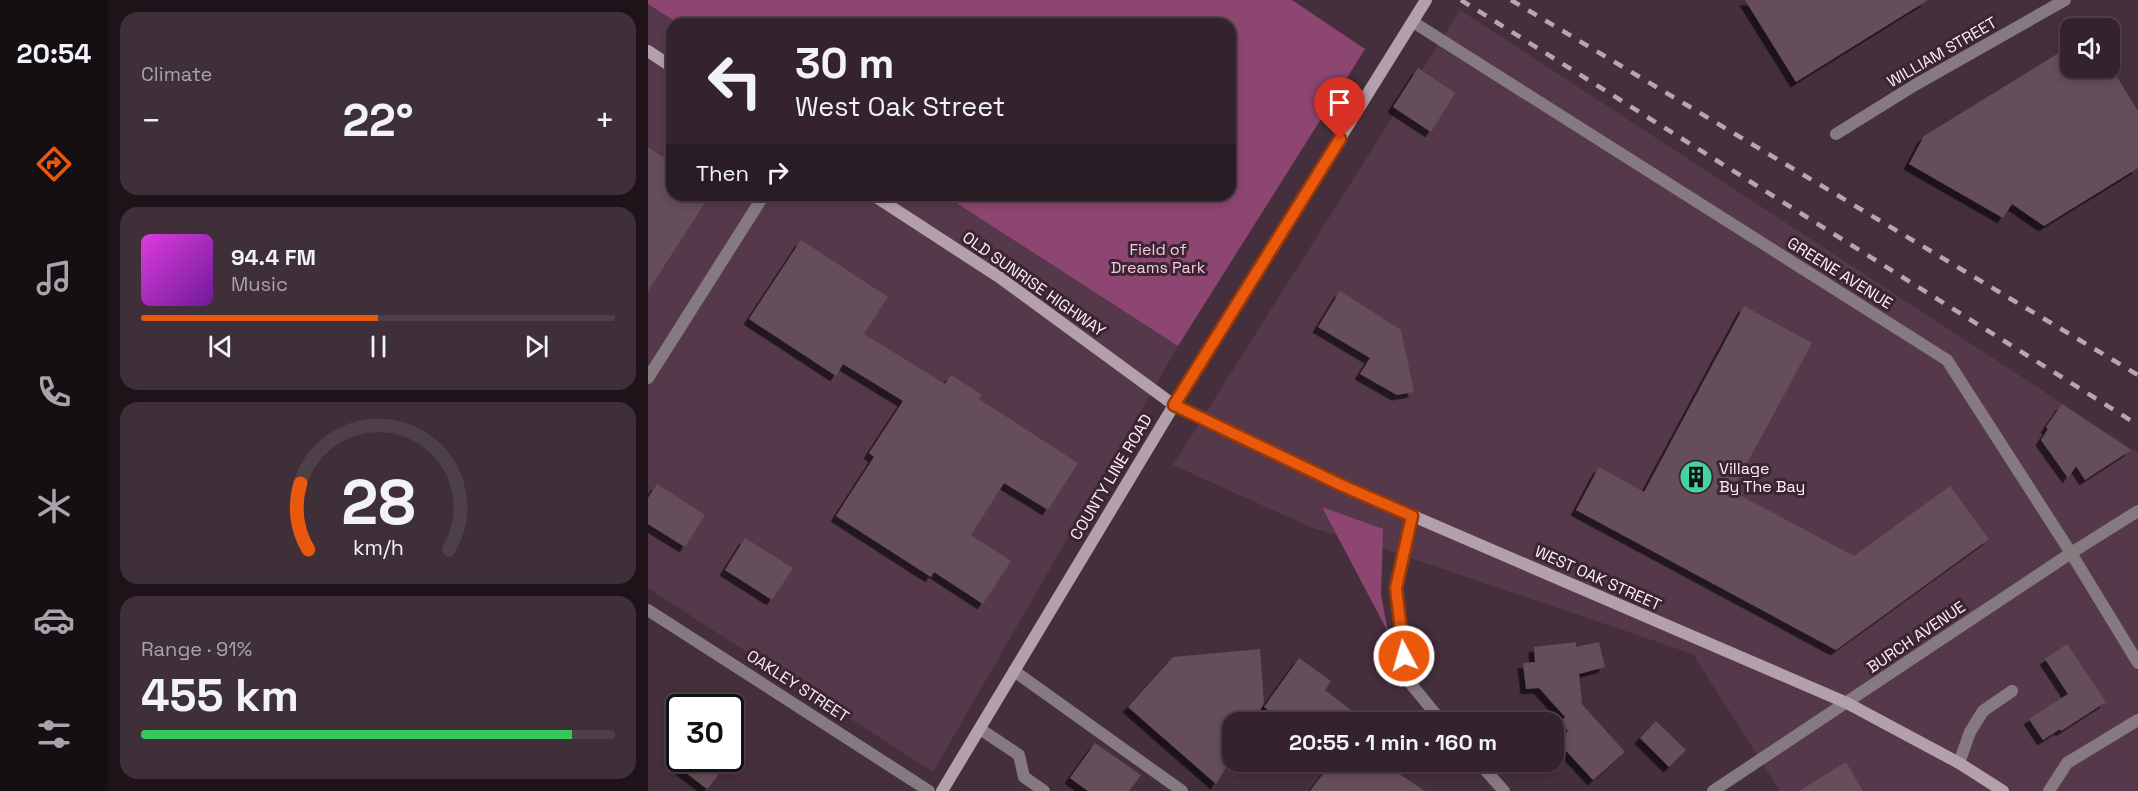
<!DOCTYPE html>
<html lang="en">
<head>
<meta charset="utf-8">
<style>
  :root { --surface:#34232d; --page:#3f2f39; --text:#f1f3f6; --muted:#a9a4aa; --line:#4e4049; --accent:#ea580c }
  body { margin:0; font-family:"Space Grotesk",sans-serif; background:var(--page); color:var(--text); height:100vh; display:flex; flex-direction:column; font-size:22px; white-space:nowrap }
  * { box-sizing:border-box; margin:0 }
  p { font-size:20px; color:var(--muted) }
  .icon { flex:none; width:33px; height:33px; fill:none; stroke:currentColor; stroke-width:2; stroke-linecap:round; stroke-linejoin:round }
  .map { position:relative; flex:1; overflow:hidden }
  .side { display:flex; flex-direction:column; gap:12px; padding:12px; background:#1d1319; width:540px }
  .side>* { flex:none }
  .banner { position:absolute; left:18px; top:18px; width:570px; height:183px; border-radius:18px; box-shadow:0 3px 9px #0003,0 0 0 2px var(--line); background:#34232d; color:var(--text); overflow:hidden }
  .fabs { position:absolute; left:1412px; top:18px; display:grid; gap:12px }
  .fabs a { display:grid; place-items:center; width:60px; height:60px; border-radius:12px; background:var(--surface); box-shadow:0 3px 9px #0003,0 0 0 2px var(--line); font-size:30px }
  .speed { position:absolute; left:18px; top:694px; display:flex; gap:12px; font-size:30px; font-weight:700; text-align:center }
  .speed>* { display:grid; place-content:center; width:78px; height:78px; border-radius:50%; background:var(--surface); box-shadow:0 3px 9px #0003,0 0 0 2px var(--line); line-height:1 }
  .speed .limit { border:3px solid #111; border-radius:9px; background:#fff; color:#111 }
  .pin { position:absolute; display:grid; place-items:center; width:51px; height:51px; color:#fff; margin:-62px -26px; border-radius:50% 50% 50% 0; rotate:-45deg; box-shadow:0 0 6px #0007 }
  .pin .icon { rotate:45deg }
  .me { position:absolute; width:66px; margin:-33px; rotate:354deg; stroke-linejoin:round; filter:drop-shadow(0 0 4px #0008) }
  .turn { display:flex; align-items:center; gap:21px; height:126px; padding:0 30px; font-size:27px }
  .turn .icon { width:78px; height:78px; stroke-width:2.5 }
  .turn b { display:block; font-size:42px; line-height:51px }
  .then { display:flex; align-items:center; height:57px; padding:0 30px; background:#0003; gap:12px; font-size:22px }
  .big { font-size:45px; font-weight:600; line-height:1.1 }
  .side .widget { flex:1; display:flex; flex-direction:column; justify-content:center; gap:9px; min-width:0; padding:0 21px; border-radius:18px; background:var(--page) }
  .side .dial { align-items:center; gap:0 }
  .dial svg { height:156px; overflow:visible; fill:none; stroke:var(--line); stroke-width:7; stroke-linecap:round; text-anchor:middle }
  .dial text { fill:var(--text); stroke:none }
  .song { display:flex; align-items:center; gap:18px }
  .cover { width:72px; height:72px; border-radius:9px; background:linear-gradient(135deg,hsl(300 70% 55%),hsl(280 70% 35%)) }
  .played { height:6px; border-radius:3px; background:linear-gradient(90deg,var(--accent) 50%,var(--line) 50%) }
  .keys { display:flex; justify-content:space-around; direction:ltr }
  .heat { display:flex; justify-content:space-between; align-items:center; font-size:33px; direction:ltr }
  .charge { height:9px; border-radius:4px; background:linear-gradient(90deg,#34c759 91%,var(--line) 0) }
  .trip { position:absolute; left:574px; top:712px; width:342px; height:60px; border-radius:18px; background:var(--surface); box-shadow:0 3px 9px #0003,0 0 0 2px var(--line); font-weight:600; line-height:60px; text-align:center }
  main { display:flex; flex:1; min-height:0 }
  .tab-bar { display:flex; flex-direction:column; width:108px; justify-content:space-around; align-items:center; background:#150e12; color:var(--muted) }
  .tab-bar .icon { width:42px; height:42px }
  .tab-bar .selected { color:var(--accent) }
  .tab-bar b { font-size:27px; color:var(--text) }
  .map>svg:first-child { display:block }
</style>
</head>
<body>
<main>
<nav class="tab-bar">
<b>20:54</b>
<svg class="icon selected" aria-label="directions" viewBox="0 0 24 24"><path d="M12 3l9 9-9 9-9-9zM9 14v-3h6M13 9l2 2-2 2"/></svg>
<svg class="icon" aria-label="music" viewBox="0 0 24 24"><path d="M9 18V5l10-2v13"/><circle cx="6" cy="18" r="3"/><circle cx="16" cy="16" r="3"/></svg>
<svg class="icon" aria-label="phone" viewBox="0 0 24 24"><path d="M5 4h4l2 5-3 2q2 4 5 5l2-3 5 2v4C11 20 4 13 5 4z"/></svg>
<svg class="icon" aria-label="climate" viewBox="0 0 24 24"><path d="M12 3v18M4 7l16 10M4 17L20 7"/></svg>
<svg class="icon" aria-label="car" viewBox="0 0 24 24"><path d="M5 17H2v-5l4-1 3-4h7l3 4 3 1v5h-3M9 17h6M6 11h13"/><circle cx="7" cy="17" r="2"/><circle cx="17" cy="17" r="2"/></svg>
<svg class="icon" aria-label="filters" viewBox="0 0 24 24"><path d="M4 7h16M4 17h16"/><circle cx="9" cy="7" r="2"/><circle cx="15" cy="17" r="2"/></svg>
</nav>
<section class="side">
<div class="widget"><p>Climate</p>
<div class="heat"><a>−</a><b class="big">22°</b><a>+</a></div>
</div>
<div class="widget">
<div class="song"><i class="cover"></i><div><b>94.4 FM</b><p>Music</p></div></div>
<div class="played"></div>
<div class="keys"><svg class="icon" aria-label="previous" viewBox="0 0 24 24"><path d="M18 5L8 12l10 7zM5 5v14"/></svg><svg class="icon" aria-label="pause" viewBox="0 0 24 24"><path d="M8 5v14M16 5v14"/></svg><svg class="icon" aria-label="next" viewBox="0 0 24 24"><path d="M6 5l10 7-10 7zM19 5v14"/></svg></div>
</div>
<div class="widget dial"><svg viewBox="0 0 100 80">
<path d="M14 69A42 42 0 1 1 86 69"/>
<path d="M14 69A42 42 0 0 1 10 35" stroke="#ea580c"/>
<text x="50" y="56" font-size="32" font-weight="700">28</text>
<text x="50" y="72" font-size="11">km/h</text>
</svg></div>
<div class="widget"><p>Range · 91%</p><b class="big">455 km</b><div class="charge"></div></div>
</section>
<div class="map">
<svg width="1490" height="791" viewBox="0 0 1490 791">
  <defs>
    <filter id="shadow"><feDropShadow dx="-5.5" dy="5.5" stdDeviation="0" flood-color="#0009"/></filter>
  </defs>
  <rect width="100%" height="100%" fill="#462f3c"/>
  <path fill="#55394a" d="M0,4l31,20h-7v171h272l234,151 -245,426 -285,-184z
    M812,10l678,443v338h-358l-87,-137 -309,-105 -71,-21 -140,-63z"/>
  <path fill="#8d4671" d="M0,0h644l73,49 -187,297 -234,-151h286v-171h-551l-31,-20z
    M674,507l61,22 -2,66 7,37z"/>
  <path fill="#654d5a" filter="url(#shadow)" d="M1097,0h183l-132,82z
    M1422,46v22h39v-4l29,47v57l-94,58 -32,-22 -9,14 -94,-54 15,-28z
    M770,68l37,25 -24,39 -38,-25z
    M0,147l24,16v32h38l-62,96z
    M153,240l87,57 -24,37 81,50 6,-9 31,20 -3,4 99,64 -30,47 -44,-27 -33,52 40,26 -28,43 -49,-32 -3,5 -95,-61 38,-59 -5,-4 34,-52 -60,-37 -7,12 -87,-57z
    M692,291l61,39 13,62 -17,3 -37,-21 10,-16 -52,-31z
    M1096,306l68,37 -80,148 122,65 96,-70 39,53 -153,111 -260,-140 23,-43 45,25z
    M1414,404l69,46 -46,30 -9,-14 -8,12 -27,-38 7,-11 -2,-2z
    M9,484l48,31 -20,32 -37,-23v-26z
    M97,538l48,30 -21,32 -47,-30z
    M928,642v5l23,-5 6,25 -26,7 3,30 43,48 -32,28 -36,-39 11,-10 -8,-9 5,-5 -26,-29 -13,1 -3,-26 12,-1 -1,-15z
    M1419,644l39,58 -45,29 -1,-2 -17,11 -14,-21 39,-25 -23,-35z
    M612,649l4,54 -11,20h-20v33l-17,28 -88,-77 45,-50z
    M651,658l32,23 -6,9 43,33h-82l-22,-16z
    M1008,721l30,29 -17,17 -29,-29z
    M447,743l46,32 -12,16h-41l-18,-13z
    M20,759h63l-24,30z
    M684,762h49l44,29h-115z
    M1198,762l17,29h-64z"/>
  <g fill="none" stroke-linecap="round" stroke-linejoin="round">
    <path stroke="#867a81" stroke-width="12" d="M366,671l168,120
      M332,729l39,26 5,22 20,14
      M1311,763l11,-31 13,-21 29,-20
      M1401,791l18,-28 71,-43"/>
    <path stroke="#867a81" stroke-width="12" d="M765,22l534,338 124,193 67,110
      M1188,134l79,-49 150,-85
      M0,378l116,-183
      M764,516l-16,72 10,90 37,45
      M0,610l281,181
      M830,762l26,29
      M1065,791l358,-238 67,-42"/>
    <path stroke="#b3a0aa" stroke-width="12" d="M0,51l24,16
      M225,195l126,82 175,128 167,80 506,218 112,60 44,28
      M294,791l232,-386 252,-405"/>
    <path stroke="#b7a5af" stroke-width="4.5" stroke-dasharray="10 10" stroke-linecap="butt" d="M813,0l677,425
      M863,0l627,375"/>
  </g>
  <g fill="none" stroke-linecap="round" stroke-linejoin="round">
    <g stroke="#983908" stroke-width="15">
      <path id="route" d="M692,139l-166,266 167,80 71,31 -16,72 8,68"/>
    </g>
    <use href="#route" stroke="#ea580c" stroke-width="10"/>
  </g>
  <defs>
    <g id="building-disc" transform="scale(1.725)"><circle r="9.5" fill="#43d4a0" stroke="#3b2532"/><path d="M-4-6H4V6H1V3H-1V6H-4ZM-2.5-4.3h1.7v1.8h-1.7ZM.8-4.3h1.7v1.8H.8ZM-2.5-1h1.7V.8h-1.7ZM.8-1h1.7V.8H.8Z" fill="#111"/></g>
  </defs>
  <g fill-rule="evenodd">
    <use href="#building-disc" x="1048" y="477"/>
  </g>
  <g text-anchor="middle" dominant-baseline="central" stroke-width="6" stroke-linejoin="round" paint-order="stroke">
    <g font-size="16" fill="#feeff6" stroke="#3b2532">
      <text transform="translate(1294 52) rotate(-30)">WILLIAM STREET</text>
      <text transform="translate(1192 273) rotate(32)">GREENE AVENUE</text>
      <text transform="translate(386 284) rotate(35)">OLD SUNRISE HIGHWAY</text>
      <text transform="translate(463 477) rotate(-59)">COUNTY LINE ROAD</text>
      <text transform="translate(950 578) rotate(24)">WEST OAK STREET</text>
      <text transform="translate(1268 637) rotate(-34)">BURCH AVENUE</text>
      <text transform="translate(150 686) rotate(33)">OAKLEY STREET</text>
    </g>
    <g font-size="16" fill="#f5cae1" stroke="#3b2532">
      <text x="510" y="249">Field of<tspan x="510" dy="18">Dreams Park</tspan></text>
    </g>
    <g font-size="16" fill="#feeff6" stroke="#3b2532" text-anchor="start">
      <text x="1071" y="468">Village<tspan x="1071" dy="18">By The Bay</tspan></text>
    </g>
  </g>
</svg>
<div class="fabs">
<a><svg class="icon" aria-label="sound" viewBox="0 0 24 24"><path d="M4 9h4l5-4v14l-5-4H4zM17 9q2 3 0 6"/></svg></a>
</div>
<div class="speed"><div class="limit">30</div></div>
<div class="pin" style="left:692px;top:139px;background:#d93025"><svg class="icon" aria-label="arrive" viewBox="0 0 24 24"><path d="M6 21V4h12l-3 4 3 4H6"/></svg></div>
<svg class="me" style="left:756px;top:656px" viewBox="-20 -20 40 40"><circle r="17" fill="#ea580c" stroke="#fff" stroke-width="3"/><path d="M0-11L8 9 0 5-8 9z" fill="#fff"/></svg>
<div class="trip">20:55 · 1 min · 160 m</div>
<div class="banner">
<div class="turn"><svg class="icon" aria-label="left" viewBox="0 0 24 24"><path d="M17 20v-9H6M10 6l-5 5 5 5"/></svg><div><b>30 m</b>West Oak Street</div></div>
<div class="then">Then<svg class="icon" aria-label="right" viewBox="0 0 24 24"><path d="M7 20v-9h11M14 6l5 5-5 5"/></svg></div>
</div>
</div>
</main>
</body>
</html>
